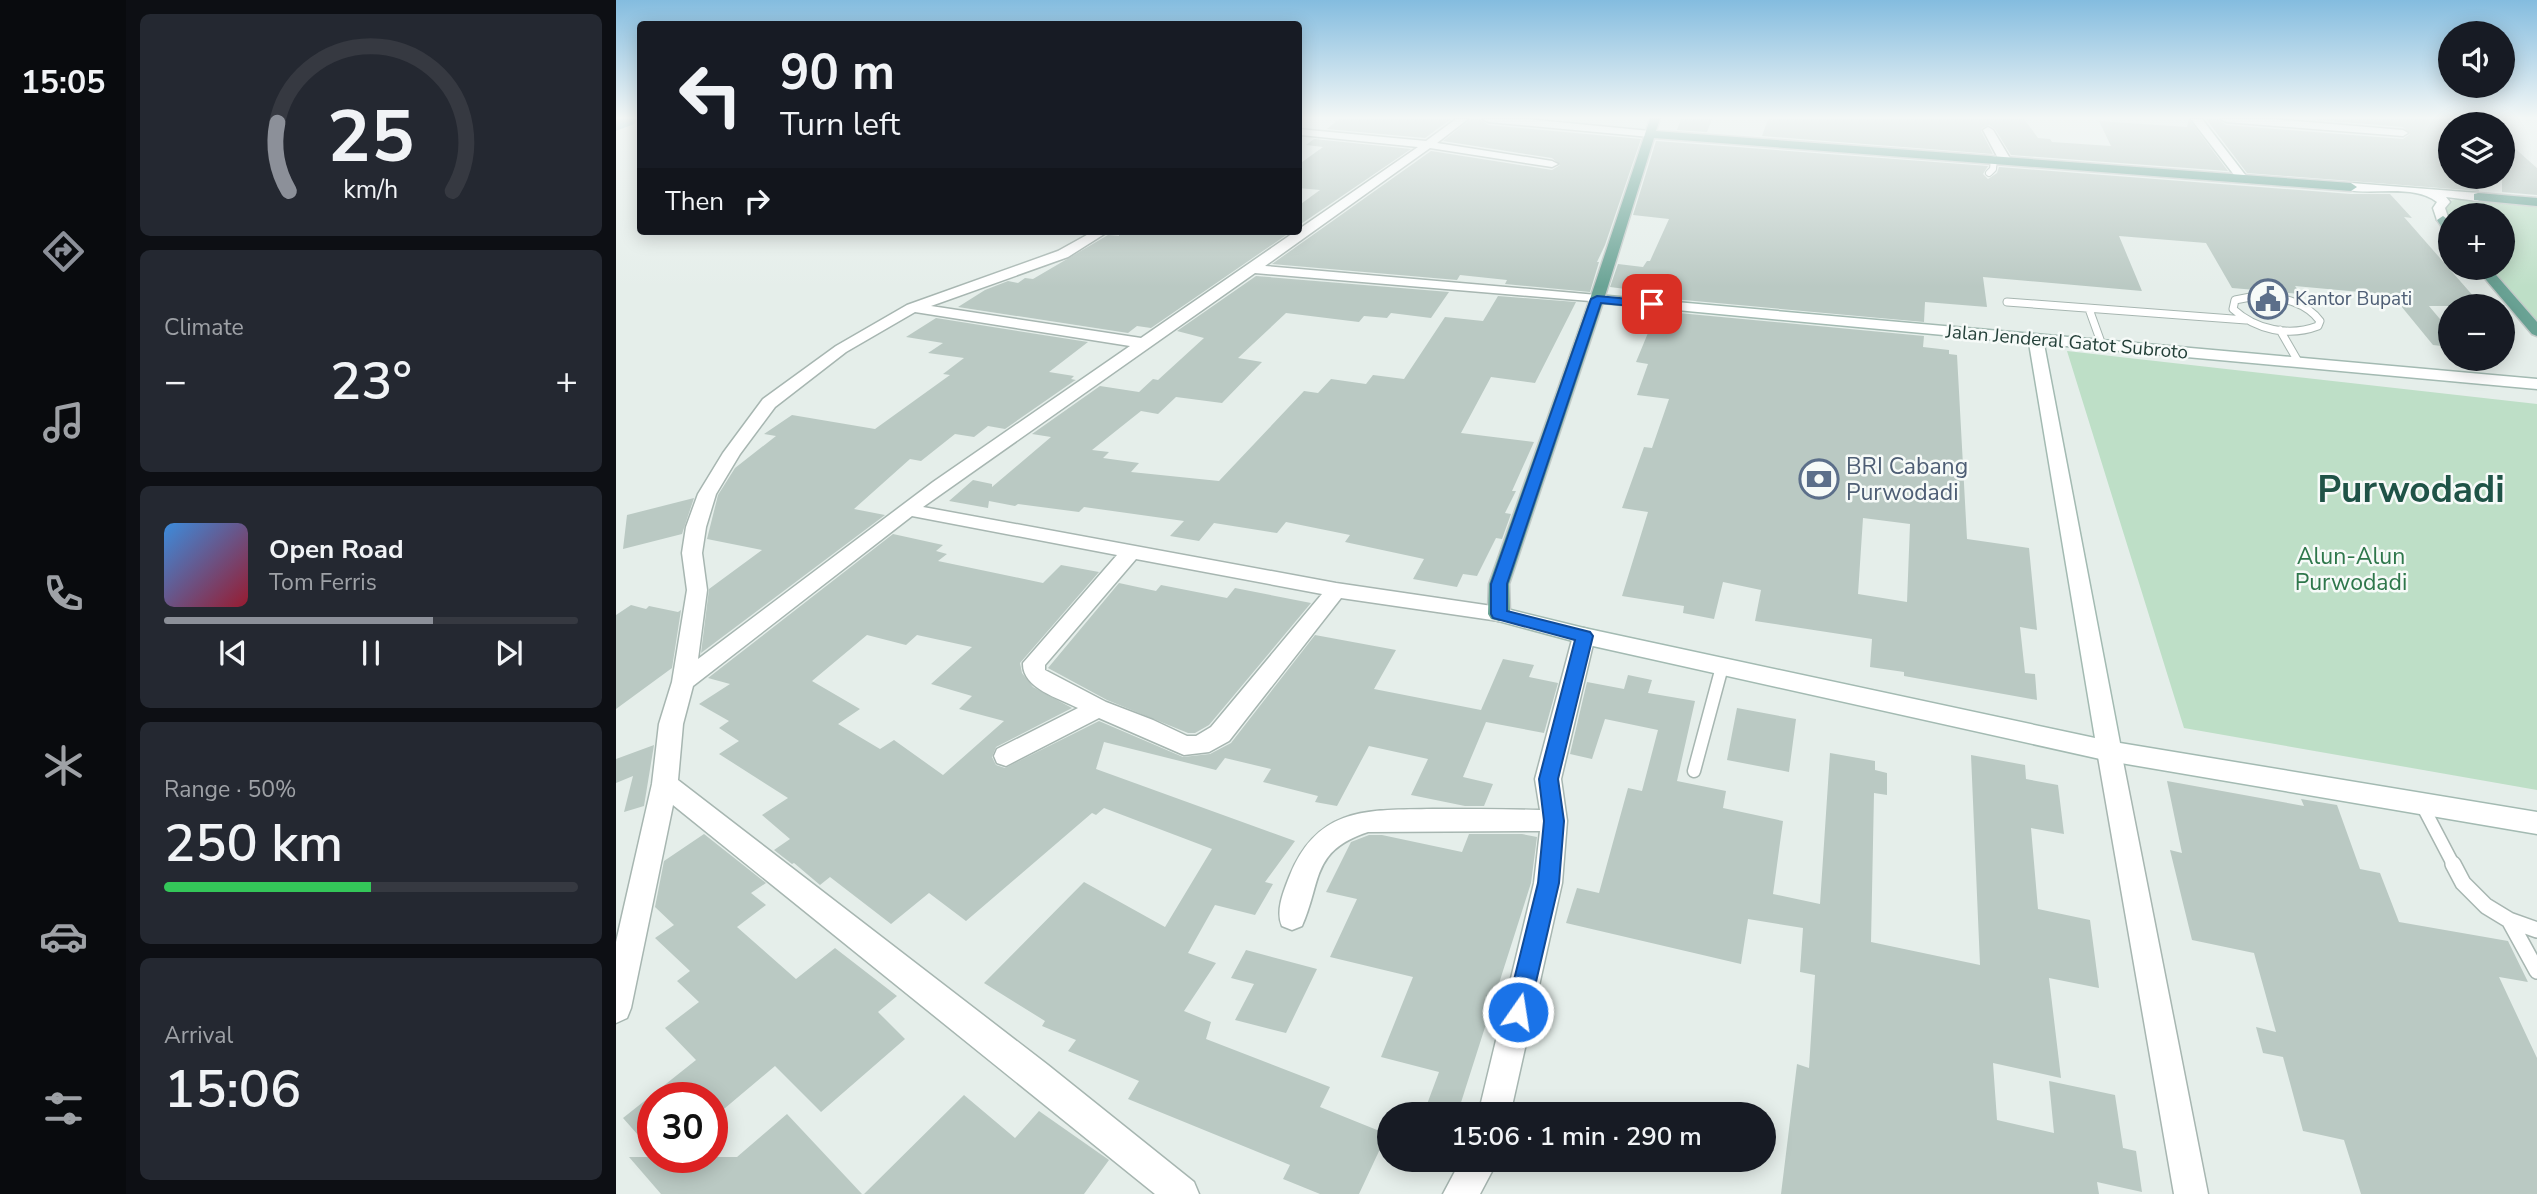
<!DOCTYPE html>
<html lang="en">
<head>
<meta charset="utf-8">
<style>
  :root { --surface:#171b24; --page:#242831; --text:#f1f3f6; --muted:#9ea1a6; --line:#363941; --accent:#8c9099 }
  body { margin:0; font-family:"Nunito Sans",sans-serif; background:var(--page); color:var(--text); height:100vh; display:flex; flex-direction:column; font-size:26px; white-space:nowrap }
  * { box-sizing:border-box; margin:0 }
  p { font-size:23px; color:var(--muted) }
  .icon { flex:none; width:38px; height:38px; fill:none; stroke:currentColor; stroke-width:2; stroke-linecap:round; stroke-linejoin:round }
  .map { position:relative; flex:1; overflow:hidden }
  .details { display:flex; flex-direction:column; gap:14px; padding:14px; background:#0d0f14; width:490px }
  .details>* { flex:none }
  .guide { position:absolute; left:21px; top:21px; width:665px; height:214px; border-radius:7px; box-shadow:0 4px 18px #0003; background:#171b24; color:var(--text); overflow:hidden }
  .controls { position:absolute; left:1822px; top:21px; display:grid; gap:14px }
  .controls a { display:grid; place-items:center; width:77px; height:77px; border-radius:50%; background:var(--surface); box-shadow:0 4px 18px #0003; font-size:35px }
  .speed { position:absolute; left:21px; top:1082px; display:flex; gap:14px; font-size:35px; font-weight:700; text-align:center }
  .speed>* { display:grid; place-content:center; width:91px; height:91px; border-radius:50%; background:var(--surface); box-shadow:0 4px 18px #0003; line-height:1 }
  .speed .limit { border:10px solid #d22; background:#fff; color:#111 }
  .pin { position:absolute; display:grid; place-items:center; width:60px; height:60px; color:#fff; margin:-30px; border-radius:14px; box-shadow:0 4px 10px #0006 }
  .me { position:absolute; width:77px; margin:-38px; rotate:13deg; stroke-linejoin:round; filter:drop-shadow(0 0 5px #0008) }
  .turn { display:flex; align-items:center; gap:24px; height:147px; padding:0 28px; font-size:32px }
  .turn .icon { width:91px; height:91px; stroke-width:2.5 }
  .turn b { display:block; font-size:49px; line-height:60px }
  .then { display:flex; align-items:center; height:66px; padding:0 28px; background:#0003; gap:14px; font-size:26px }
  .big { font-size:52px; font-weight:600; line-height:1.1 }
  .details .card { flex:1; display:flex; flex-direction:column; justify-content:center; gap:10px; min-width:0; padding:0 24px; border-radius:10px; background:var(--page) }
  .details .dial { align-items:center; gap:0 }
  .dial svg { height:182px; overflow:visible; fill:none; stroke:var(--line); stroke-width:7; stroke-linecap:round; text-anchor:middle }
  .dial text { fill:var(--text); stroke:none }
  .song { display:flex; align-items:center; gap:21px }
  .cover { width:84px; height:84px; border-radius:10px; background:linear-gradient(135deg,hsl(210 70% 55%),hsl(350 70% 35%)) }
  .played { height:7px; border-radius:4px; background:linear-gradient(90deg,var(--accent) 65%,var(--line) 65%) }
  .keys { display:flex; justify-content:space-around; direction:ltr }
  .heat { display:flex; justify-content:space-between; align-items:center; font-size:38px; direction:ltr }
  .charge { height:10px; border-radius:5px; background:linear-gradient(90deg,#34c759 50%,var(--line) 0) }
  .trip { position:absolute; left:761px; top:1102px; width:399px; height:70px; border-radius:35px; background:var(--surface); box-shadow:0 4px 18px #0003; font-weight:600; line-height:70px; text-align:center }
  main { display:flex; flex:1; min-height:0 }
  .tab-bar { display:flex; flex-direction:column; width:126px; justify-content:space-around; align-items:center; background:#090b0e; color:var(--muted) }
  .tab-bar .icon { width:49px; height:49px }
  .tab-bar .current { color:var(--accent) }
  .tab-bar b { font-size:32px; color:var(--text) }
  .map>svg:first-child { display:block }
</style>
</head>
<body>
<main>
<nav class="tab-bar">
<b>15:05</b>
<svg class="icon current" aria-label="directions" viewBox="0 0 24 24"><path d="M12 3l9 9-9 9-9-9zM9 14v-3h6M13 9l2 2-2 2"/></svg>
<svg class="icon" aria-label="music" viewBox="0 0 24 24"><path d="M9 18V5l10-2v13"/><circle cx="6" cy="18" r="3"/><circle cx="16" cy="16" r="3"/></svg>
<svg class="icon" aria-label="phone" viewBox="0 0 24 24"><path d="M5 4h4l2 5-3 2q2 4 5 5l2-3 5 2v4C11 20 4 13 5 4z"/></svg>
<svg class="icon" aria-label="climate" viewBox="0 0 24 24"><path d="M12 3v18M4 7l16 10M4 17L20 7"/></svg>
<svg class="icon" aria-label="car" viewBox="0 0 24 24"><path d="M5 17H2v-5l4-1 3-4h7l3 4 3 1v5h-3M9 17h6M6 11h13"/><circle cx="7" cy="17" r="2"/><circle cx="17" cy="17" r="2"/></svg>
<svg class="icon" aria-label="filters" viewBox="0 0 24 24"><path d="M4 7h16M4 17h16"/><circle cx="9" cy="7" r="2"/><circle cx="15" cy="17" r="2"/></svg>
</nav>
<section class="details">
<div class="card dial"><svg viewBox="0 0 100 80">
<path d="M14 69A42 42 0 1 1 86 69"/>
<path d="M14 69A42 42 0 0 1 9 39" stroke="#8c9099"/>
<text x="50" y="56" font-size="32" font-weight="700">25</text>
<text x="50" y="72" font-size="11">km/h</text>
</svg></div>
<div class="card"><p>Climate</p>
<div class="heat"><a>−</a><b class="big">23°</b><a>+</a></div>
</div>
<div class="card">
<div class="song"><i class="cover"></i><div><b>Open Road</b><p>Tom Ferris</p></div></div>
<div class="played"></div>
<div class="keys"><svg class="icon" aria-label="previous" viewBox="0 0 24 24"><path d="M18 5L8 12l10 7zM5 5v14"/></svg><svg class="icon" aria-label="pause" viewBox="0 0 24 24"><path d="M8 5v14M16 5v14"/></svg><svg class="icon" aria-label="next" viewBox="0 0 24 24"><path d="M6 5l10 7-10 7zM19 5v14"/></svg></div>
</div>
<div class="card"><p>Range · 50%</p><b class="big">250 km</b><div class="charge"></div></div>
<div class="card"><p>Arrival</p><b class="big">15:06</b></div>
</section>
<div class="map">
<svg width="1921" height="1194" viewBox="0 0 1921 1194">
  <rect width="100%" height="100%" fill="#e5eeea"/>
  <path fill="#bedfc7" d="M1848,198l73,4v129l-54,-63h19v-53h-52v14l-11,-21 5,-6z
    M1451,351l470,53v386l-353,-62z"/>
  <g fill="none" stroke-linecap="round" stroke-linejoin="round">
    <path fill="#8ec7d2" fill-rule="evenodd" d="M0,119h21l-3,5 -18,7z"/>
  </g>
  <path fill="#bac9c3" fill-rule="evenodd" d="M723,119h112l-26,19 -98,-9z
    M855,119h9l8,6 153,14 -36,106 -8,17h2l-9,30 -85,-8 2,-4 -47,-5 -3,5 -185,-16 159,-113 121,19 8,-5 -8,-7 -109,-17z
    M1065,119h31l-5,13 -30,-2z
    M1152,119h256l14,19 12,1 2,3 59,4 -12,-25 88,6 2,-8 39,52 -217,-16 -16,-26 -6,-4 -7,3 -1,3 12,23 -231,-18z
    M1590,119h12l8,6 177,14 7,-5 -7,-7 -96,-8h143v58h15l15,14 -233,-18z
    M1886,137l35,31v27l-35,-3z
    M698,139l97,10 -113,77v-20l22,-16 -22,-2v-23l25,-18 -17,-2z
    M1040,141l332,25 -5,8 5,5 9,-6 2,-6 352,27h39l22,24 -8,-1 78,89h-53l21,25v16l-17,-2 -41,-50 -97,-9 6,8 -69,-6 -26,-45 -87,-7 23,55 -159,-14 4,30 -62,-5 -1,20 -262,-24 2,-4 -54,-7 8,-23 25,3 4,-6h3l19,-42 -36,-4z
    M503,231h173l-141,97 -14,-2 -9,7 -170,-26 27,-17 23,-9 10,2 7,-5 8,1 75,-44 11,1z
    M640,276l193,16 -18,26 -40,-5 -4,5 -23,-2 -5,6 -73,-9 -48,45 24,4 -40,41 -46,-6 -18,17 -17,-3 -49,39 17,2 -6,6 36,5 -8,9 88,9 85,-90 14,2 13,-14 35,5 7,-9 31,4 41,-62 38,4 15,-25 78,6 -41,81 -44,-6 -30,56 73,9 -22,49h4l-11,22 6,1 -9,25 -6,-1 -19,38 -14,-2 -6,13 -44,-8 11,-20 -79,-17 5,-7 -64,-13 -9,11 -63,-10 -15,18 -29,-5 14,-15 -100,-14 -5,5 -61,-8 -3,2 -26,-5 -1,7 -39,-7 24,-21 19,4v3l59,-50 -19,-3 68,-48 39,6 14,-13 5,1 46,-42 -27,-7z
    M1041,311l267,25 -1,11 26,3v4l8,1 10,184 62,9 8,82 -17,-3 5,46 10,1 2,26 -133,-24v-4l-34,-5 2,-28 -117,-18 6,-31 -38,-8 -9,37 -31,-6 1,-7 -62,-10 26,-84 -26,-4 22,-61 8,1 17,-49 -32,-4 11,-31 -12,-2zM1247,518l47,6 -3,78 -49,-8z
    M320,318l152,24 -39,30 25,4 -3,3 5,1 -2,1 -69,48 -17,-3 -14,11 -19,-3 -34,27 -11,-2 -56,50 31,6 -184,138 8,-64 53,-39 -55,-11 11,-44 17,-27 41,-32 -12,-2 28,-19 83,14 75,-54 -7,-1 21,-16 -36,-5 15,-10 -37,-6z
    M78,498l-12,36 -59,15 4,-34z
    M277,534l50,11 -7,6 11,3 -9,7 105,22 18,-18 38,7 -79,91 2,10 11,14 39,21 -76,39 -4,10 4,8 9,3 94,-47 84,36 27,-3 21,-11 84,-108 81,15 -22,39 107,21 22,-51 31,6 -5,12 29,6 -14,50 -58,-11 -23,55 30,7 -9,22h-19l-54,-11 17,-36 -59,-13 -32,60 -22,-4 3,-6 -55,-14 8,-13 -46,-11 -9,12 -112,-28 -8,27 199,72 -30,41 8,2 -18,31 -40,-10 -27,48 28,10 -32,48 27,11 -5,17 124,48 -10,20 67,27 -28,60h-39l-37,-15 7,-14 -162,-66 11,-18 -71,-30 8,-11 -34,-14 3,-5 -61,-38 100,-101 81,45 47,-78 -108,-41 -8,7 -4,-2 -126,108 -37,-28 -38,31 -61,-47 -10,8 -26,-22 -2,1 -18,-14 16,-11 -28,-24 26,-17 -69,-44 20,-13 -20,-13 10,-7 -30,-17 31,-20 -22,-6zM251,635l39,10 11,-10 55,12 -41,37 41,12 -13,13 45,12 -61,54 -49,-35 -14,9 -42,-25 22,-15 -48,-28z
    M503,583l37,8 5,-6 66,13 8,-10 76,15 -102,122 -14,8h-7l-81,-33 -59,-32z
    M15,605l15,4 3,-3 29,6 3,-2 -9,58 -56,41v-94z
    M1012,675l24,5 -4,13 47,8 -18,80 49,10 -3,17 60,13 -10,73 47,10 10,-151 45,8v9l12,3v22l-13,-2 -3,149 109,23 -9,-210 54,10 1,14 32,6 6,49 -33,-6 7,81 52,11 9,68 -50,-10 12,100 -68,-15 4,57 57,13 -5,-52 66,14 8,53 13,3 6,41 -45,-10 2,12h-318l16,-130 12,4 6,-93 -15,-3 3,-44 -55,-9 -7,45 -175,-41 11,-35 22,5 29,-105 14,3 16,-61 -53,-11 -13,40 -22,-5 17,-72 37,7z
    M1121,708l59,11 -7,53 -62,-12z
    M38,745l-10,61 -20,6 9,-36 -17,7v-24z
    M1551,781l137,25 -3,-7 36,6 23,64 20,4 19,49 109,19 20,41 -29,-5 38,81v136h-176l-17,-54 -41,-9 -20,-74 -20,-4 -7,-26 20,5 -22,-79 -62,-13 -22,-90 12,3z
    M88,834l62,49 -15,10 15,12 -29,22 59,52 39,-31 62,48 -19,16 27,27 -84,73 -46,-46 -63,53v-22h-59v55l-30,-34 73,-58 -31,-32 34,-26 -22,-21 13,-10 -35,-33 19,-13 -19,-18 9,-46z
    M853,834h53l15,3 -6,46 -74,232h-34l16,-43 -58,-15 32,-80 -83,-20 27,-58 -31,-7 25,-50 18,-7h13l80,17z
    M630,950l71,19 -31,64 -51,-13 19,-36 -23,-6z
    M348,1095l51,43 24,-27 70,49 -25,34h-220z
    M171,1114l75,80h-201l-32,-37h108z"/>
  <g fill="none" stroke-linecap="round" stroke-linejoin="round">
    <g stroke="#a7b6b1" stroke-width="8">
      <path id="lane-far3" d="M1373,173l4,-4 1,-10"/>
    </g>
    <g stroke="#a7b6b1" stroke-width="9">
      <path id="lane-far2" d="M1645,295c22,3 45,7 59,26l-2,5c-29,11 -62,4 -85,-17l2,-9z
        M1391,302l239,18
        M1473,309l13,36
        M1664,330l19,33"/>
    </g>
    <g stroke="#a7b6b1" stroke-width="15">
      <path id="lane-far1" d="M1078,771l28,-104
        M1805,803l33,63"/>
    </g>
    <g stroke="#a7b6b1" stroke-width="18">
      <path id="lane" d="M1837,864l10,19 23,23 23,14 28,51
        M1893,920l28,10"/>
    </g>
    <g stroke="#a7b6b1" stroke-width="3">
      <path id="street" d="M840,119h12l-31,24 115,18 6,3 -6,3 -122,-19 -165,118 332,29 7,4 -2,3 -347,-29 -332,234 413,76 163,24 8,2 3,5 -3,5 -8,2 -158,-23 -112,143 -20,11 -25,3 -85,-37 -93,48 -9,-3 -3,-7 3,-7 81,-41c-20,-10 -56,-20 -55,-45l94,-108 -205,-39 -219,170 -10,38 -5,56 370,285 146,117 5,12h-44l-482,-389 -42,203 -4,10 -11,5v-81l36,-158 7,-60 13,-42 15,-92 -5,-37 4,-26 12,-33 25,-41 40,-54 73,-53 71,-41 151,-54 36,-20h15l-41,26 -137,49 210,32 277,-191 -117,-12 -3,-6 128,12zM299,312l215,34 -197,136 -235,177 9,-69 -5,-37 4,-26 10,-33 24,-40 35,-47 71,-55zM520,559l186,35 -111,133 -15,9h-9l-34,-16 -47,-18 -61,-32v-5z
        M867,119h43l124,12 5,3 -5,3 -162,-15z
        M1605,119h49l133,11 5,3 -5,3 -177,-14z
        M1372,127l5,3 18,30 -2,2 -10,-2 -16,-30z
        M968,628l8,3 3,5 -34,143 6,42 -5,62 -52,232h-32l56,-232 6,-52 -172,1c-58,19 -46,50 -66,94l-10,4 -10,-4c-7,-15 2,-36 8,-51 28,-69 79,-65 143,-66 35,0 71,0 107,1l-5,-31 38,-143 3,-5z
        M1493,741l9,3 3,7 87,443h-34l-77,-443 3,-7z
        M845,1160h37l-18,34h-37z"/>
    </g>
    <g stroke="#a3bab2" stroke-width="3">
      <path id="secondary" d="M1575,119h11l44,57v4h-8z
        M1735,183l127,10 6,4 -6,4 -32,-4 4,5 -5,6 4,12 -6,4 -6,-4 -4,-12 4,-6c-24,-18 -62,-7 -90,-12v-6z
        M981,295l940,84v10l-493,-45 76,399 417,69v22l-428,-73 -525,-117 -93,-25 -3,-5 3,-5 8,-2 85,21 511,110 -66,-395 -437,-41 -2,-3z"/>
    </g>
    <g stroke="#c2cac8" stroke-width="3">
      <path id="primary" d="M1034,119h10l-4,12 695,52 6,4 -6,4 -697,-53 -50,161 -95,285 1,30 -3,5 -8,2 -8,-2 -3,-5 1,-30 101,-285z
        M1862,193l59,5v8l-63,-6v-6z
        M1827,216l7,5v12l-5,-1 -8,-12z
        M1860,268h14l47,54v14l-5,-2z"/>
    </g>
    <use href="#lane-far3" stroke="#fff" stroke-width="6"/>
    <use href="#lane-far2" stroke="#fff" stroke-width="7"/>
    <use href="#lane-far1" stroke="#fff" stroke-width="12"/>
    <use href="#lane" stroke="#fff" stroke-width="15"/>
    <use href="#street" fill="#fff" fill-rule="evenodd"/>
    <use href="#secondary" fill="#fff" fill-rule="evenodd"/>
    <use href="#primary" fill="#6aa395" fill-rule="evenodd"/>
  </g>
  <linearGradient id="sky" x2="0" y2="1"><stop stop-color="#84bcdf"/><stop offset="0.41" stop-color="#f3f7f6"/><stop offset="1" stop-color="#f3f7f6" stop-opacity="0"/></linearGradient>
  <rect width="1921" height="287" fill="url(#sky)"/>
  <path fill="#1a73e8" stroke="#114b97" stroke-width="2" d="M981,296l55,5 5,3 -5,4 -51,-5 -94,281v27l83,21 3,4 -35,143 6,42 -5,62 -30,129 -3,7 -8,4 -8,-4 -4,-7 32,-129 6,-62 -5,-42 36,-139 -82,-22 -2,-4v-30l100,-285z"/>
  <defs>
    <g id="civic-ring" transform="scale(2.0125)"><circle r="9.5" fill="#f6faf8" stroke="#5c6f8a" stroke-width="1.5"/><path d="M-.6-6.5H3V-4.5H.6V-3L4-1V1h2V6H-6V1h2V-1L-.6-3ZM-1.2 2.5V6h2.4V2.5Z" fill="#5c6f8a"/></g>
    <g id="bank-ring" transform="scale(2.0125)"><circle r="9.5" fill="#f6faf8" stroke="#5c6f8a" stroke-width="1.5"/><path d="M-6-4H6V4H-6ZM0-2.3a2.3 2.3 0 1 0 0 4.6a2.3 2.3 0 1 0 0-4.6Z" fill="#5c6f8a"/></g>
  </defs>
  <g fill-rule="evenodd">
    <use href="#civic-ring" x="1652" y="299"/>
    <use href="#bank-ring" x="1203" y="479"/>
  </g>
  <g text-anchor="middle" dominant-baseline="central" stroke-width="5" stroke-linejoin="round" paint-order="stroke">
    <g font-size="19" fill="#4e5e75" stroke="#f6faf8" text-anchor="start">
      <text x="1679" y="299">Kantor Bupati</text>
    </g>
    <g font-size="19" fill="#244039" stroke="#f6faf8">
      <text transform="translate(1451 342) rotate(5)">Jalan Jenderal Gatot Subroto</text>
    </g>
    <g font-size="23" fill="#4e5e75" stroke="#f6faf8" text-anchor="start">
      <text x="1230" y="466">BRI Cabang<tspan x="1230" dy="26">Purwodadi</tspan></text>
    </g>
    <g font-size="23" fill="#2e774b" stroke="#f6faf8">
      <text x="1735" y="556">Alun-Alun<tspan x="1735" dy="26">Purwodadi</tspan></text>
    </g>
    <g font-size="37" font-weight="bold" fill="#1f5347" stroke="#f6faf8">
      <text x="1795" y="490">Purwodadi</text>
    </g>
  </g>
</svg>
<div class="controls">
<a><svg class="icon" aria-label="sound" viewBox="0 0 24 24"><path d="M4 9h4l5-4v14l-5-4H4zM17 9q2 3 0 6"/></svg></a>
<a><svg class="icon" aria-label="layers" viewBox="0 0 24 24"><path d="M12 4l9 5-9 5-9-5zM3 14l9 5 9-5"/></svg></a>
<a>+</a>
<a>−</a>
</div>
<div class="speed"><div class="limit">30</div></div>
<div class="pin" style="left:1036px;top:304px;background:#d93025"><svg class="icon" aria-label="arrive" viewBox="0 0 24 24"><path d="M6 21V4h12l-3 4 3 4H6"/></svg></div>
<svg class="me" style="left:902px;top:1012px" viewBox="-20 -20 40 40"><circle r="17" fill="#1a73e8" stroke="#fff" stroke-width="3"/><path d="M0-11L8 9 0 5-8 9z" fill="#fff"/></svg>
<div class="trip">15:06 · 1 min · 290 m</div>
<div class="guide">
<div class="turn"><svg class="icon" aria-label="left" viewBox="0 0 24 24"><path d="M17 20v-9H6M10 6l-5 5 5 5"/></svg><div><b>90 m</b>Turn left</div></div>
<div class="then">Then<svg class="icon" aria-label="right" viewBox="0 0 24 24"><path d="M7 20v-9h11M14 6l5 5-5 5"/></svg></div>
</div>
</div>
</main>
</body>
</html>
